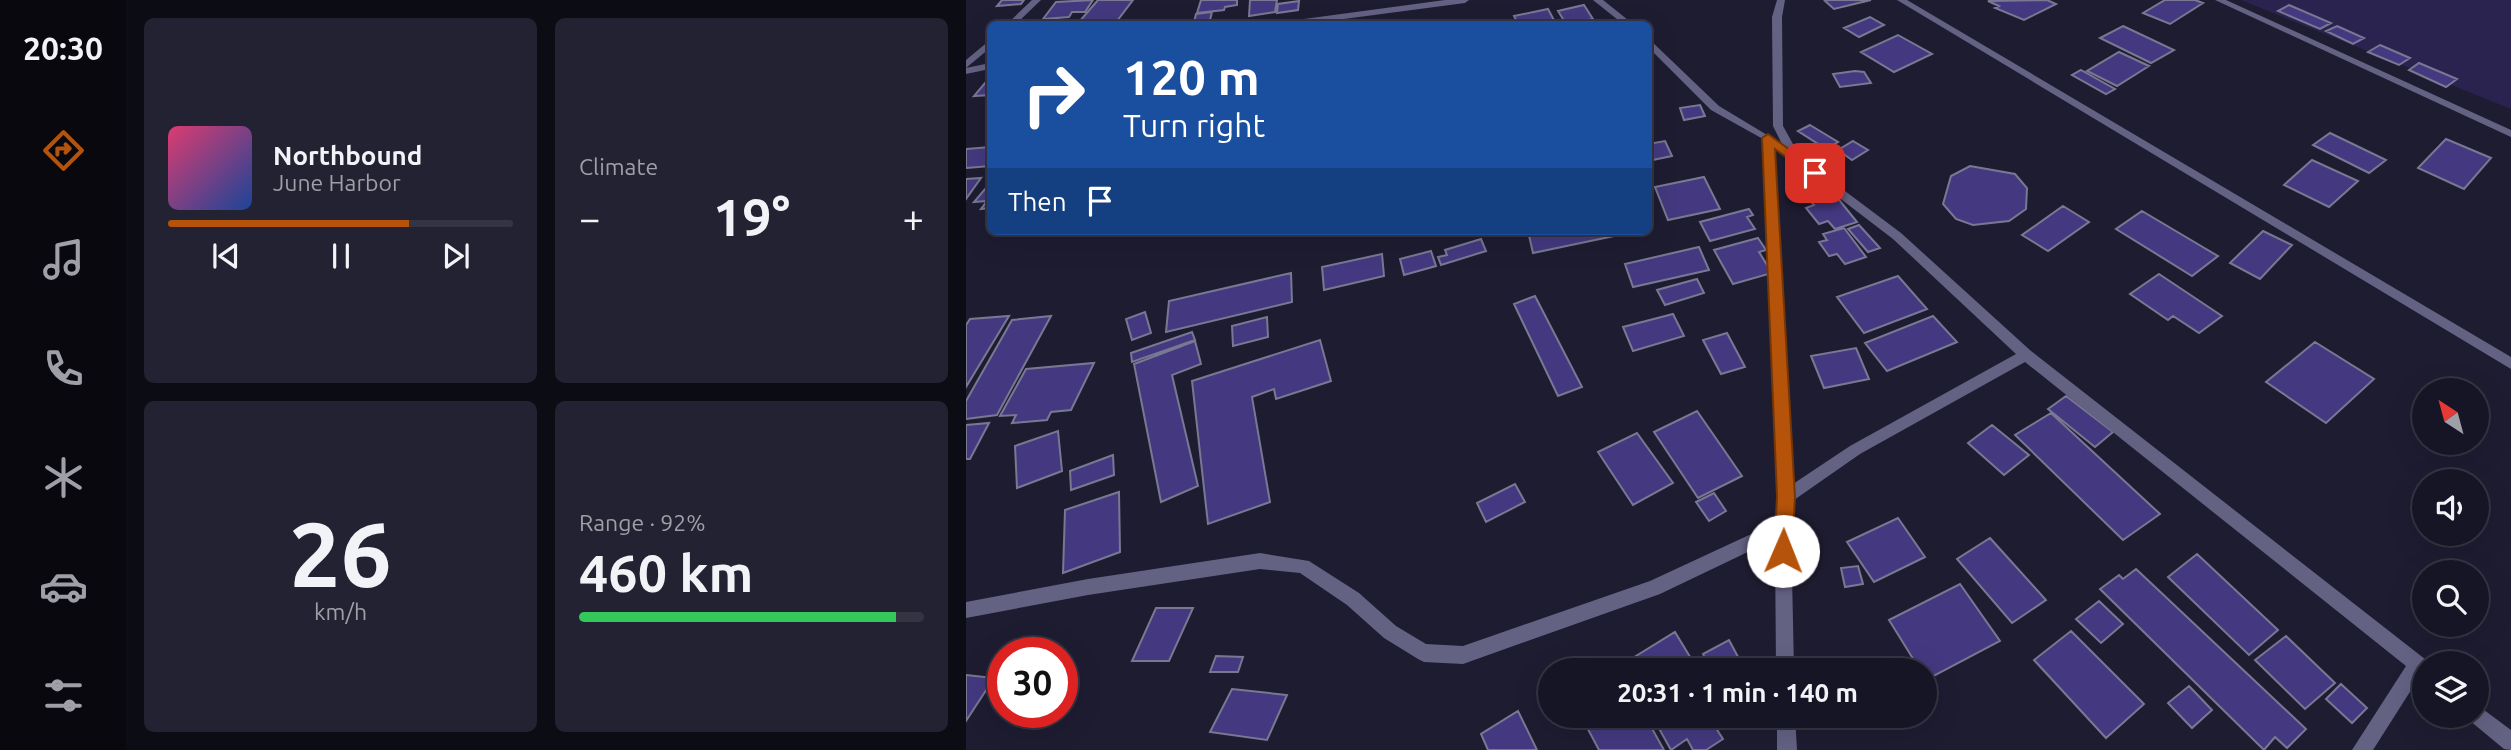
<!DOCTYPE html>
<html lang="en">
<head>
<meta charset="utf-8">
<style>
  :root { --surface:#161525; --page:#232232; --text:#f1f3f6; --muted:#9e9fa7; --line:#353442; --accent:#b45309 }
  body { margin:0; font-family:Ubuntu,sans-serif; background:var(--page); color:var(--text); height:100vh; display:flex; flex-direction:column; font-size:26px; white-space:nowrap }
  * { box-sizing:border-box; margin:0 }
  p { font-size:23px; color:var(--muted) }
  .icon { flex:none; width:38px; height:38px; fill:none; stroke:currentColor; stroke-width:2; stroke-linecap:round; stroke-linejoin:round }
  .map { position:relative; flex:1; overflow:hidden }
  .side { display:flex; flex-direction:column; gap:18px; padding:18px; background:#0c0c14; width:840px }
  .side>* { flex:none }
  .hud { position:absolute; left:21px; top:21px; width:665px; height:214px; border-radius:10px; box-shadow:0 7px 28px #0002,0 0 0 2px var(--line); background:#1a4fa0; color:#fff; overflow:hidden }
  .needle { width:46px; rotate:324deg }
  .fabs { position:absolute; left:1446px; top:378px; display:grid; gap:14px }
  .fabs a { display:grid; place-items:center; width:77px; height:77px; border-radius:50%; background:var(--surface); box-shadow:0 7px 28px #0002,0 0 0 2px var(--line); font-size:35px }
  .speed { position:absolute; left:21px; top:637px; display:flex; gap:14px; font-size:35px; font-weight:700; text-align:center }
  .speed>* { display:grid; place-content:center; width:91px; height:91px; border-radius:50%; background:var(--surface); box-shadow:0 7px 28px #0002,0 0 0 2px var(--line); line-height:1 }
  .speed .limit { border:10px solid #d22; background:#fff; color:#111 }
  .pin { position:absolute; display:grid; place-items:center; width:60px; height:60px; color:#fff; margin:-30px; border-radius:14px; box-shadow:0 4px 10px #0006 }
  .me { position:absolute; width:77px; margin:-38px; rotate:1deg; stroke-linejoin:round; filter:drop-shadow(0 0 5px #0008) }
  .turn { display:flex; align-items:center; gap:24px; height:147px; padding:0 21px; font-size:32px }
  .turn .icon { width:91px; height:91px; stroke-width:2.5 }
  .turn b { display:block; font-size:49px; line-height:60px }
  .then { display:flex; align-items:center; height:66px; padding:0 21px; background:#0003; gap:14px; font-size:26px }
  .big { font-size:52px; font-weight:600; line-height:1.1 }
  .side .card { flex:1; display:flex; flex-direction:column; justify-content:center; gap:10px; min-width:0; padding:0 24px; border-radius:10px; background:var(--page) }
  .side .dial { align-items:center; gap:0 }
  .dial b { font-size:91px; line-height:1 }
  .song { display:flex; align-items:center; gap:21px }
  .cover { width:84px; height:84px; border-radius:10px; background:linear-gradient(135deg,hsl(340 70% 55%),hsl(220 70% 35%)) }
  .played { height:7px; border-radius:4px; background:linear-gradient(90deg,var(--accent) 70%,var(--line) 70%) }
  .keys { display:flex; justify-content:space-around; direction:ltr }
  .heat { display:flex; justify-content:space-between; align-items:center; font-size:38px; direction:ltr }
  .charge { height:10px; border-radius:5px; background:linear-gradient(90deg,#34c759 92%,var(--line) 0) }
  .side .tiles { flex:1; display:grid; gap:18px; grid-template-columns:repeat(2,1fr) }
  .trip { position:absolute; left:572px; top:658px; width:399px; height:70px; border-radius:35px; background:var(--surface); box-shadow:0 7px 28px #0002,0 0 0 2px var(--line); font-weight:600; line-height:70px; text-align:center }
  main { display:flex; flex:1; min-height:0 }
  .menu { display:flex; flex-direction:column; width:126px; justify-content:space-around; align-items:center; background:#09080f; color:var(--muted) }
  .menu .icon { width:49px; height:49px }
  .menu .selected { color:var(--accent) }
  .menu b { font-size:32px; color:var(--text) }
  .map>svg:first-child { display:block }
</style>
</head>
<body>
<main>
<nav class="menu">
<b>20:30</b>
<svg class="icon selected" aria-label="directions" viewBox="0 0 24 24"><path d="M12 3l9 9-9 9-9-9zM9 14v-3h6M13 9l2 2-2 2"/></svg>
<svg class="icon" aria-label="music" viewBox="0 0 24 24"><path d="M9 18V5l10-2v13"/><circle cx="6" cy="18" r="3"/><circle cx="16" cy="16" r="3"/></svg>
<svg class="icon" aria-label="phone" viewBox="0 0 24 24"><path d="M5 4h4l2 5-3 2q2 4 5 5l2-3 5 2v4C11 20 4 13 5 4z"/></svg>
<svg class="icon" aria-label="climate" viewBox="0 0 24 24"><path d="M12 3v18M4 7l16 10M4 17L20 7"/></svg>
<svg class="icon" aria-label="car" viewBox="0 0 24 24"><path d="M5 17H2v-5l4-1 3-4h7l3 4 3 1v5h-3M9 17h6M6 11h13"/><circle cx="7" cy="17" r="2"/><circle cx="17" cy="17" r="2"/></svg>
<svg class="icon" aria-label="filters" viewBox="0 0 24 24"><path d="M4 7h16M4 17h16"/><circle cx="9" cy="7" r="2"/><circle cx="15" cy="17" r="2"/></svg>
</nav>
<section class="side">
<div class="tiles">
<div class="card">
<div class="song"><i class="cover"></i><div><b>Northbound</b><p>June Harbor</p></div></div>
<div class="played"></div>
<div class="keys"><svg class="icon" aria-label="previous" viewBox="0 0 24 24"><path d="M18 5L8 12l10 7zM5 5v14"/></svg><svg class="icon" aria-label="pause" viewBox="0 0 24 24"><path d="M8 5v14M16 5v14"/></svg><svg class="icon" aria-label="next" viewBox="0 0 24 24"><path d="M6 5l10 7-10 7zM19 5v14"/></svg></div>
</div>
<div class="card"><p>Climate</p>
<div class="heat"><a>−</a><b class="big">19°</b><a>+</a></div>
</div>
<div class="card dial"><b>26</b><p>km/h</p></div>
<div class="card"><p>Range · 92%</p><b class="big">460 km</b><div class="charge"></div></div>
</div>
</section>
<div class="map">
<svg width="1545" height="750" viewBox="0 0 1545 750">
  <rect width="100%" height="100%" fill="#1e1c31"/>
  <path fill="#2a234f" d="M1275,0h270v109z"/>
  <path fill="#443980" stroke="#797892" stroke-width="2" d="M36,0h22l-3,4 -24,2z
    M127,0l-8,12h-13l-3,5 -26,2 13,-17z
    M132,0h35l-16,21 -38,1z
    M235,0h36v5l-12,2 -1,3 -27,3z
    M284,0h27l-2,12 -26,4z
    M863,0h42l-37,9 -9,-8z
    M1081,0l9,4 -32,16 -29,-12 4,-2 -11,-5z
    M1199,0h30l8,3 -33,21 -27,-11z
    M333,1l-1,9 -21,3 1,-9z
    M618,5l9,14 -27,5 -8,-13z
    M1323,5l42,18 -11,6 -42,-18z
    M582,9l8,15h-38l-4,-8z
    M246,12l-2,8 -16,2 2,-8z
    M904,17l14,8 -25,12 -15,-9z
    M1157,26l51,24 -23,13 -51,-25z
    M1371,26l27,12 -11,6 -27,-13z
    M932,35l34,19 -38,18 -33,-20z
    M1414,45l30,13 -11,7 -31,-13z
    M1153,52l30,14 -32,20 -30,-15z
    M1453,63l38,16 -11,8 -37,-17z
    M1115,70l34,19 -9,5 -34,-19z
    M889,71l9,1 7,11 -31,4 -7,-13z
    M19,83h5v12l-16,1z
    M734,105l5,11 -21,4 -4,-12z
    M844,125l28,17 -12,7 -28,-18z
    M1364,133l56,27 -17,13 -56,-28z
    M1480,139l45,19 -27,31 -46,-21z
    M699,141l7,15 -24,5v-17z
    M887,141l15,9 -16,10 -14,-10z
    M24,147v19l-24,2v-19z
    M1346,160l46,21 -29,26 -45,-22z
    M1004,166l45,8 12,14 -1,21 -17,12 -36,4 -17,-6 -13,-15 8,-28z
    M738,177l16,32 -52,11 -13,-33z
    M15,178l-15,21v-20z
    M24,187v21l-9,1 6,-8 -13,1 11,-13z
    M866,191l25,31 -22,7 -7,-8 -9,3 -13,-16 8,-3 -5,-6z
    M1097,206l26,16 -41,29 -26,-16z
    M783,209l4,6 -6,2 8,12 -45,12 -10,-19z
    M1176,211l76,45 -26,20 -76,-47z
    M893,225l21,23 -12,4 -20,-23z
    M878,228l22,29 -21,7 -8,-10 -8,2 -10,-14 8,-2 -4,-6z
    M562,231h110l-105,22z
    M1297,231l29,14 -32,34 -30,-16z
    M792,238l8,12 -7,2 13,21 -39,11 -19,-34z
    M515,239l5,12 -45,14 -3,-8 9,-2 -2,-5z
    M733,247l10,23 -76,17 -8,-23z
    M465,251l5,15 -32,9 -4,-16z
    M416,254l2,22 -60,14 -2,-23z
    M325,273l1,29 -126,30 3,-31z
    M1193,274l63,42 -23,17 -26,-17 -5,4 -38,-26z
    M932,276l29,33 -63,24 -27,-36z
    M731,279l7,14 -39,12 -8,-15z
    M569,296l47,91 -24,9 -44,-92z
    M179,312l6,21 -19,7 -6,-21z
    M707,314l11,22 -51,15 -10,-24z
    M43,316l-43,71v-62l4,-6z
    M85,316l-54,99 -31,4v-18l46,-81z
    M967,316l24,26 -70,29 -22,-28z
    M301,317l1,20 -35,9 -1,-20z
    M226,332l3,8 -63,22 -1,-9z
    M761,333l18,34 -24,7 -18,-34z
    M354,340l11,41 -55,18 -2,-10 -22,8 18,105 -62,22 -16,-143z
    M229,341l6,23 -29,11 26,111 -37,16 -27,-138z
    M1349,342l59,37 -48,44 -60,-41z
    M890,348l13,31 -45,9 -13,-32z
    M128,363l-23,47 -20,2 -4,8 -35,3 4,-8 -16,1 26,-47z
    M1100,396l47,36 -18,15 -47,-38z
    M731,411l45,65 -44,22 -44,-66z
    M1085,413l109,101 -37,26 -108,-105z
    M23,423l-19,36h-4v-34z
    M1026,425l37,30 -25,20 -36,-32z
    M92,431l4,40 -45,17 -2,-42z
    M671,433l36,50 -40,22 -35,-53z
    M147,455l1,20 -43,15 -1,-19z
    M549,484l10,18 -39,20 -9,-19z
    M153,492l1,60 -57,21 2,-63z
    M748,493l12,18 -17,10 -13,-19z
    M932,518l27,39 -51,25 -27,-40z
    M1024,538l56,62 -34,23 -55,-64z
    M1231,554l81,76 -29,25 -81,-78z
    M892,566l5,18 -18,3 -4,-19z
    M1170,569l170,160 -19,19 -12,-11 -11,13 -164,-161 19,-14 4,4z
    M994,584l40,57 -74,39 -1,-10h-5l-31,-50z
    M1133,601l24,23 -22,19 -25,-24z
    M190,608h37l-24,53h-37z
    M1105,631l73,73 -38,34 -72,-78z
    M709,632l23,38h-71l-4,-6z
    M1320,636l49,47 -30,26 -50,-49z
    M763,640l16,30h-34l-8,-16z
    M250,656l27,1 -5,15h-28z
    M0,675l28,3 -28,43z
    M1375,684l26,24 -15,15 -26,-24z
    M1223,686l23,24 -20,18 -24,-25z
    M266,689l55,6 -20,45 -57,-8z
    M552,711l19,39h-49l-7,-16z
    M615,716h64l19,34h-65z
    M686,716h74l-12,9 9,14 -17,11h-13l-6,-11 -16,11z"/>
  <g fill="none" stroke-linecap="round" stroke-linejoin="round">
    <path fill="#646283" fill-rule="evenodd" d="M66,0h9l-25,24h-9z
      M479,0h24l-4,3 -159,21h-22l5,-3z
      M627,0h10l30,24h-10z
      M811,0h8l-3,17 1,109 15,27 -1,2 104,78 130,118 399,312h-6v15l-4,-2 -47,74h-21l54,-84 -381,-304 -165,92 -66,46 -3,27 3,143h-18l-1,-131 -115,55 -197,70 -39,-2 -6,-3 -34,-21 -37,-33 -47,-32 -40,-4 -172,26 -122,23v-16l122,-23 172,-26 49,8 50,32 37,33 30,18 37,2 187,-65 125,-58 3,-26 -15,-358 -52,-29 -63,-63v-9l71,68 63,38 -9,-18 -1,-109zM808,148l119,91 123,115 -166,92 -57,38z
      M931,0h10l604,357v12z
      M1249,0h11l285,130v7z
      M24,40v8l-24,20v-8z
      M24,63v6l-24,5v-6z
      M1510,704l35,26v20l-7,-1 -35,-29 -1,-4h8z
      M811,716h18l2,34h-20z"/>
  </g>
  <path fill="#b45309" stroke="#753606" stroke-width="2" d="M802,134l54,39 -2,3h-9l-36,-27 20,348 -3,54 -2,6 -7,2 -7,-2 -2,-6 3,-54 -15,-359z"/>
</svg>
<div class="fabs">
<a><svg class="needle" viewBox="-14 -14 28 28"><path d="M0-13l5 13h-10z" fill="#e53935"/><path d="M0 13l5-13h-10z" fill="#9e9fa7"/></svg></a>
<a><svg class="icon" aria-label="sound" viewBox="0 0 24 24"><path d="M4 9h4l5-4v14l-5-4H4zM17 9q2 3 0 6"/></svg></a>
<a><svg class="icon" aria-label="search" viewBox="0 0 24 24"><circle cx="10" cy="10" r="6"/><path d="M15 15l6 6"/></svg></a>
<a><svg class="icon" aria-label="layers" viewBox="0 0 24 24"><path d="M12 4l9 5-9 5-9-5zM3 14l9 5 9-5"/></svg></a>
</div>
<div class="speed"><div class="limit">30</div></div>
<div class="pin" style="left:849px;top:173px;background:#d93025"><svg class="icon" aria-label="arrive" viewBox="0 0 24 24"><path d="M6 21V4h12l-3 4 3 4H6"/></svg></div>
<svg class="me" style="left:817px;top:551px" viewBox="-20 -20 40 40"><circle r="19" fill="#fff"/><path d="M0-13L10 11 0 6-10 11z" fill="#b45309"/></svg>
<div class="trip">20:31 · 1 min · 140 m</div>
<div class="hud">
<div class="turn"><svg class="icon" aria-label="right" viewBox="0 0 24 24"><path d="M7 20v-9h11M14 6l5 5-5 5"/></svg><div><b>120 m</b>Turn right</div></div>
<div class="then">Then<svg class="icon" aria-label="arrive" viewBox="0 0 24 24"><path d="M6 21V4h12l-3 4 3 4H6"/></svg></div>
</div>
</div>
</main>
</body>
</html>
